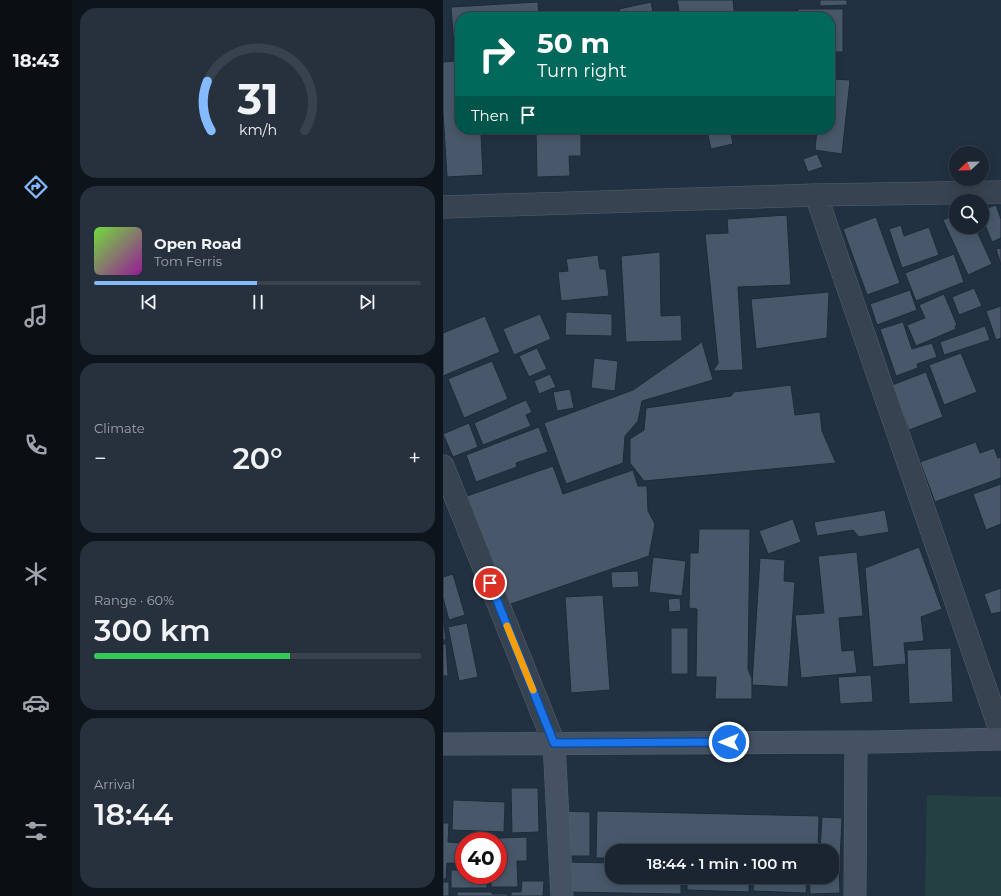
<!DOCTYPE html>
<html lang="en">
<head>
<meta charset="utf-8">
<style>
  :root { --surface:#1a2531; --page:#27313d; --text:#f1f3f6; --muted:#9fa5ab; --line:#38424d; --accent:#84bbff }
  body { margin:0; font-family:Montserrat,sans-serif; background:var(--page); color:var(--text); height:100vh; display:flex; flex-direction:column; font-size:15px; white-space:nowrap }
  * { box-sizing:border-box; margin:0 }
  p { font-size:13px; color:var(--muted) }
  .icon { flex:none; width:22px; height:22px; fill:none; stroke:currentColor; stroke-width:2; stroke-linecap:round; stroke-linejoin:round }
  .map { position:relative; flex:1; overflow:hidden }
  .side { display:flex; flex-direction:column; gap:8px; padding:8px; background:#0e141b; width:371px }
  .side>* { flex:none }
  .top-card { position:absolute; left:12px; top:12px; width:380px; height:122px; border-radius:16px; box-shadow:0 2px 10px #0003,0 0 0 1px var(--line); background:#00695c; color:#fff; overflow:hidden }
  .needle { width:26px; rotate:248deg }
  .tools { position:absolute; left:506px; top:146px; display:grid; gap:8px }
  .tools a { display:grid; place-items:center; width:40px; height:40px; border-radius:50%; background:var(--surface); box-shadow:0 2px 10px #0003,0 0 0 1px var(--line); font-size:20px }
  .speed { position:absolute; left:12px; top:832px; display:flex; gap:8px; font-size:20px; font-weight:700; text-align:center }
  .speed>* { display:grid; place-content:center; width:52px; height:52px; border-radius:50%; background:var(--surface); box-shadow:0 2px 10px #0003,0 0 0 1px var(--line); line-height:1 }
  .speed .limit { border:6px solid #d22; background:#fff; color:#111 }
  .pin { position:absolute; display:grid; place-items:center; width:34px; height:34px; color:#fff; margin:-17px; border:2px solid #fff; border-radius:50%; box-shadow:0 1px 4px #0007 }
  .me { position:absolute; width:44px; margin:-22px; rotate:270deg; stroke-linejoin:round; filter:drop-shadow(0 0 3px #0008) }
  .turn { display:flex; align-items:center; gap:14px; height:84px; padding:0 16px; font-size:18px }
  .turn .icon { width:52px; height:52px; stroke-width:2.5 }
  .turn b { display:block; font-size:28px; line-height:34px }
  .then { display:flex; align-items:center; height:38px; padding:0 16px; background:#0003; gap:8px; font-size:15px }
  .big { font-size:30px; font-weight:600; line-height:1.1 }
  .side .card { flex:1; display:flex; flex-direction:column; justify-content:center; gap:6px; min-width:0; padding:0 14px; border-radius:16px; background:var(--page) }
  .side .dial { align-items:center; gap:0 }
  .dial svg { height:104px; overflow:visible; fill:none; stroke:var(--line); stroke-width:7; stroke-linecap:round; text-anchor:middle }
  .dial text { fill:var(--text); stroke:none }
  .song { display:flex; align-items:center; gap:12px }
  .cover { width:48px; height:48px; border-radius:6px; background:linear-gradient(135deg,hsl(100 70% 55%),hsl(300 70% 35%)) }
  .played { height:4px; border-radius:2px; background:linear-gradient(90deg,var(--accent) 50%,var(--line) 50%) }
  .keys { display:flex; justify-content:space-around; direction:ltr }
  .heat { display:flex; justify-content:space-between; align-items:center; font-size:22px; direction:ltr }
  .charge { height:6px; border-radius:3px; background:linear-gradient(90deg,#34c759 60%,var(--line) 0) }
  .trip { position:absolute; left:162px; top:844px; width:234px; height:40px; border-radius:16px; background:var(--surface); box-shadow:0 2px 10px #0003,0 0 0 1px var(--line); font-weight:600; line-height:40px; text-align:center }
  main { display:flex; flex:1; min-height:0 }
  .menu { display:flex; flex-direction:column; width:72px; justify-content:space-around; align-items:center; background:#0a0f14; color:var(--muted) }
  .menu .icon { width:28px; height:28px }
  .menu .current { color:var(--accent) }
  .menu b { font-size:18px; color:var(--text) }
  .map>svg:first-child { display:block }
</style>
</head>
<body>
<main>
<nav class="menu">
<b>18:43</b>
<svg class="icon current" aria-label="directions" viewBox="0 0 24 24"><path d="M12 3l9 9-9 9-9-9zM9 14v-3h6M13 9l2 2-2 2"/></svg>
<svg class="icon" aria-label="music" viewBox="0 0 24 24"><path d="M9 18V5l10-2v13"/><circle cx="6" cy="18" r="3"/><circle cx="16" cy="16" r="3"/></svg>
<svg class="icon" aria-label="phone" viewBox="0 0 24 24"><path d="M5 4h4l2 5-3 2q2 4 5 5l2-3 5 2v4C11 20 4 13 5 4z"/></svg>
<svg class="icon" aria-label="climate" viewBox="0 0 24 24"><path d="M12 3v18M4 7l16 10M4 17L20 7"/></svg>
<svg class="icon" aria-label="car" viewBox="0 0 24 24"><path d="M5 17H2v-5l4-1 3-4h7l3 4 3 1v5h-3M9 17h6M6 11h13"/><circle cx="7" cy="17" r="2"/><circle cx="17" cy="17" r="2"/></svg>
<svg class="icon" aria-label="filters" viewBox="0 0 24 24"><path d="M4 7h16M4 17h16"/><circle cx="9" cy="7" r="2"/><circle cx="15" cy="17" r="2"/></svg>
</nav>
<section class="side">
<div class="card dial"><svg viewBox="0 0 100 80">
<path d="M14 69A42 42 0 1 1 86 69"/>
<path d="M14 69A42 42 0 0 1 11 31" stroke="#84bbff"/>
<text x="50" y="56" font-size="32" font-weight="700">31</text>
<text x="50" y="72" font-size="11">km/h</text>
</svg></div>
<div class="card">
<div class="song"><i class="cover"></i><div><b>Open Road</b><p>Tom Ferris</p></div></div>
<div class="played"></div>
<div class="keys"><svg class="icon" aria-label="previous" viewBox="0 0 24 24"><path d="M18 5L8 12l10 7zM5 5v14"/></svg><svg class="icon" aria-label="pause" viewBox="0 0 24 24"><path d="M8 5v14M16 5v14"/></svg><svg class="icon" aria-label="next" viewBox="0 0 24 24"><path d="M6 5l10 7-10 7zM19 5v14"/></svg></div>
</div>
<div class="card"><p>Climate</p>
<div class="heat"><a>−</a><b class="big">20°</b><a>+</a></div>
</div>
<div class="card"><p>Range · 60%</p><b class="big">300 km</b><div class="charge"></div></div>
<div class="card"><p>Arrival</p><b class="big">18:44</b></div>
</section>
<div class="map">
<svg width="558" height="896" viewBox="0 0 558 896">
  <rect width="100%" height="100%" fill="#223141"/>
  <path fill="#244042" d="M484,795l74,2v99h-76z"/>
  <path fill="#48586a" stroke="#1e2a37" d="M234,0h56l2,17h-55z
    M377,0h27v5l-27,1z
    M95,2l1,15h-79v112h34v3l-13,1 2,42 -36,2 -4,-64v-51l12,-1 -4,-54z
    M208,2l3,15h-33l-2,-8z
    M355,9h45v43h-13v-35h-32z
    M390,79l17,1 -8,74 -27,-4 2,-21h13v-33h1z
    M93,129h45v27h-12l1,20 -33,1z
    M248,129h39l3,15 -22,5 -4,-18 -12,3z
    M374,154l6,13 -15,5 -5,-13z
    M553,205l5,14v19l-9,4 -10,-25v-7z
    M513,214v13h19l17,37 -24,11 -25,-55z
    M344,215l4,70 -53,2 5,83 -30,1 5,-8 -13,-129 23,-1 -1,-14z
    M433,217l24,66 -33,12 -24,-66z
    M458,225l3,11 25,-9 10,28 -37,13 -13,-39z
    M558,248v17l-5,-16z
    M217,252l1,64 20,-1 1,26 -56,1 -5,-86z
    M511,254l10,28 -48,19 -11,-28z
    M155,255l2,14h6l3,27 -48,5 -3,-29 10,-1 -2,-12z
    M531,288l8,18 -23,9 -7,-18z
    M467,290l7,20 -40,15 -7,-21z
    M386,292l-2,46 -71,11 -5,-50z
    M501,294l13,31 -2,1 1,3 -40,17 -9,-21 18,-7 -6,-13z
    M558,306v32l-5,2 -10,-29z
    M123,312l46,2v22l-47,-1z
    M97,314l11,25 -37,16 -11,-26z
    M42,316l15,36 -57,24v-43z
    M460,322l9,27 20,-6 5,14 -20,7 1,4 -22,8 -16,-47z
    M542,326l5,14 -46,15 -4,-13z
    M259,342l11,38 -71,21 -4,20 -13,15 -2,27 -57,21 -22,-61 89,-33z
    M94,348l10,21 -18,8 -10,-21z
    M518,353l16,39 -33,13 -15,-40z
    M151,358l24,3 -3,30 -24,-3z
    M49,361l16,38 -44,19 -16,-39z
    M483,372l17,45 -34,13 -17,-45z
    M107,374l6,13 -17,7 -5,-13z
    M348,385l4,30 25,-3 2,19 14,32 -192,18 -14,-18v-24l14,-9 2,-22 85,-12 3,-4z
    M127,389l4,19 -17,3 -4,-19z
    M83,400l6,12 -6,3 5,11 -48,19 -9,-22z
    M26,423l9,24 -25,10 -10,-23z
    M96,427l9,25 -32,11 1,4 -41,15 -10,-27z
    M533,442l4,11 14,-5 4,10 3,-1v21l-66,24 -15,-40z
    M110,466l10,28 70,-24 5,16h9l1,25 7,13 -6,32 -144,50 -38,-110z
    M558,484v40l-15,6 -13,-36z
    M442,510l4,22 -30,5 -6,-7 -36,6 -3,-14z
    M350,519l8,23 -33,12 -9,-23z
    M256,529h51l-2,140 4,10v20h-37l1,-22h-20l1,-68 -8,-1 1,-55h8z
    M476,547l23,62 -21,8 3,24 -20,2 2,21 -33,3 -8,-99z
    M414,552l6,64 -24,2 3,33 12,-1 3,23 -56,5 -6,-63 29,-2 -6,-57z
    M210,557l33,4 -4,35 -33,-4z
    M317,558l25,2 -1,21 11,1 -7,105 -36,-2z
    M195,571l1,16 -27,1 -1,-16z
    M10,574l12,41 -16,5 -6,-22v-21z
    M558,588v24l-10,2 -7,-20z
    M160,595l7,95 -39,3 -6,-96z
    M237,598l1,13 -12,1 -1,-13z
    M0,614l3,26h-3z
    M24,623l11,54 -19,4 -11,-54z
    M228,628h17v46h-17z
    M0,644h3l2,32h-5z
    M508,648l2,54 -44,2 -2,-54z
    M428,675l2,27 -33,2 -2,-27z
    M68,788h27l1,44 -27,1z
    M10,800l52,2 -1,30 -52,-2z
    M122,811l25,1v44h-25z
    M154,811l222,5 -1,35h-206v7h-16z
    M379,817l20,1 -2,43h-8v-10h-12z
    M0,823h6l-1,19 16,1v21l-17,-1 -1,16h-3z
    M84,837v24h-10l1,26h-27v-12h7v-37z
    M124,862l45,1v14h69v17l-115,-2z
    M389,865h7l1,28 -30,1 -1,-17h23z
    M8,870h13v5h23v13h-36z
    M244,877h62v15l-62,-2z
    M311,877h53l-1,16 -53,-2z
    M79,881h22l-1,15h-32v-4h10z
    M0,882h6v14h-6z
    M14,892h35v2h16v2h-51z"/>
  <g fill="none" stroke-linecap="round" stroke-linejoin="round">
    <g stroke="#55616e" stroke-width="23">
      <path id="street" d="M373,195l185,538
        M0,207l373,-12 185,-3
        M0,466l111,277"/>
    </g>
    <g stroke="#55616e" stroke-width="23">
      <path id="secondary" d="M111,743l8,153
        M0,744l433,-2 125,-3
        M412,896l1,-154"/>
    </g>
    <use href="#street" stroke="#374350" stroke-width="22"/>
    <use href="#secondary" stroke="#445264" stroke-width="22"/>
  </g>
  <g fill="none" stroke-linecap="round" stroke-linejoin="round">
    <g stroke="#114b97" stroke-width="10">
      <path id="route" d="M47,583l64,160 175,-1"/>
    </g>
    <use href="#route" stroke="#1a73e8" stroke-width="7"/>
    <path stroke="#f59e0b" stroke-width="7" d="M64,626l26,64"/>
  </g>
</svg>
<div class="tools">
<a><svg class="needle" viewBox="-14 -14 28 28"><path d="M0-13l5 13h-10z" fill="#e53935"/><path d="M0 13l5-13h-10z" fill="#9fa5ab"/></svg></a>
<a><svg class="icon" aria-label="search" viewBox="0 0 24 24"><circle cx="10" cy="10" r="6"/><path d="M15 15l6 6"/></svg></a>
</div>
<div class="speed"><div class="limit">40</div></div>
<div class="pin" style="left:47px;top:583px;background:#d93025"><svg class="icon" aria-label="arrive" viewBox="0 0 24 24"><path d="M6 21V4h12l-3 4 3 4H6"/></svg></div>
<svg class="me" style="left:286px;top:742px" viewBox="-20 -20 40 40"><circle r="17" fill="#1a73e8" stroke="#fff" stroke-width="3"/><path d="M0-11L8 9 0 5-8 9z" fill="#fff"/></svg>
<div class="trip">18:44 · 1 min · 100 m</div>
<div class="top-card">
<div class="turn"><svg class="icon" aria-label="right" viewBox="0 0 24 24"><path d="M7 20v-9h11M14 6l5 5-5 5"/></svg><div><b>50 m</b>Turn right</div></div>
<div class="then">Then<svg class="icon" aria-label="arrive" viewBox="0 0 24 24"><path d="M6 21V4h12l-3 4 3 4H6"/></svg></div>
</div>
</div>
</main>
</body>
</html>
